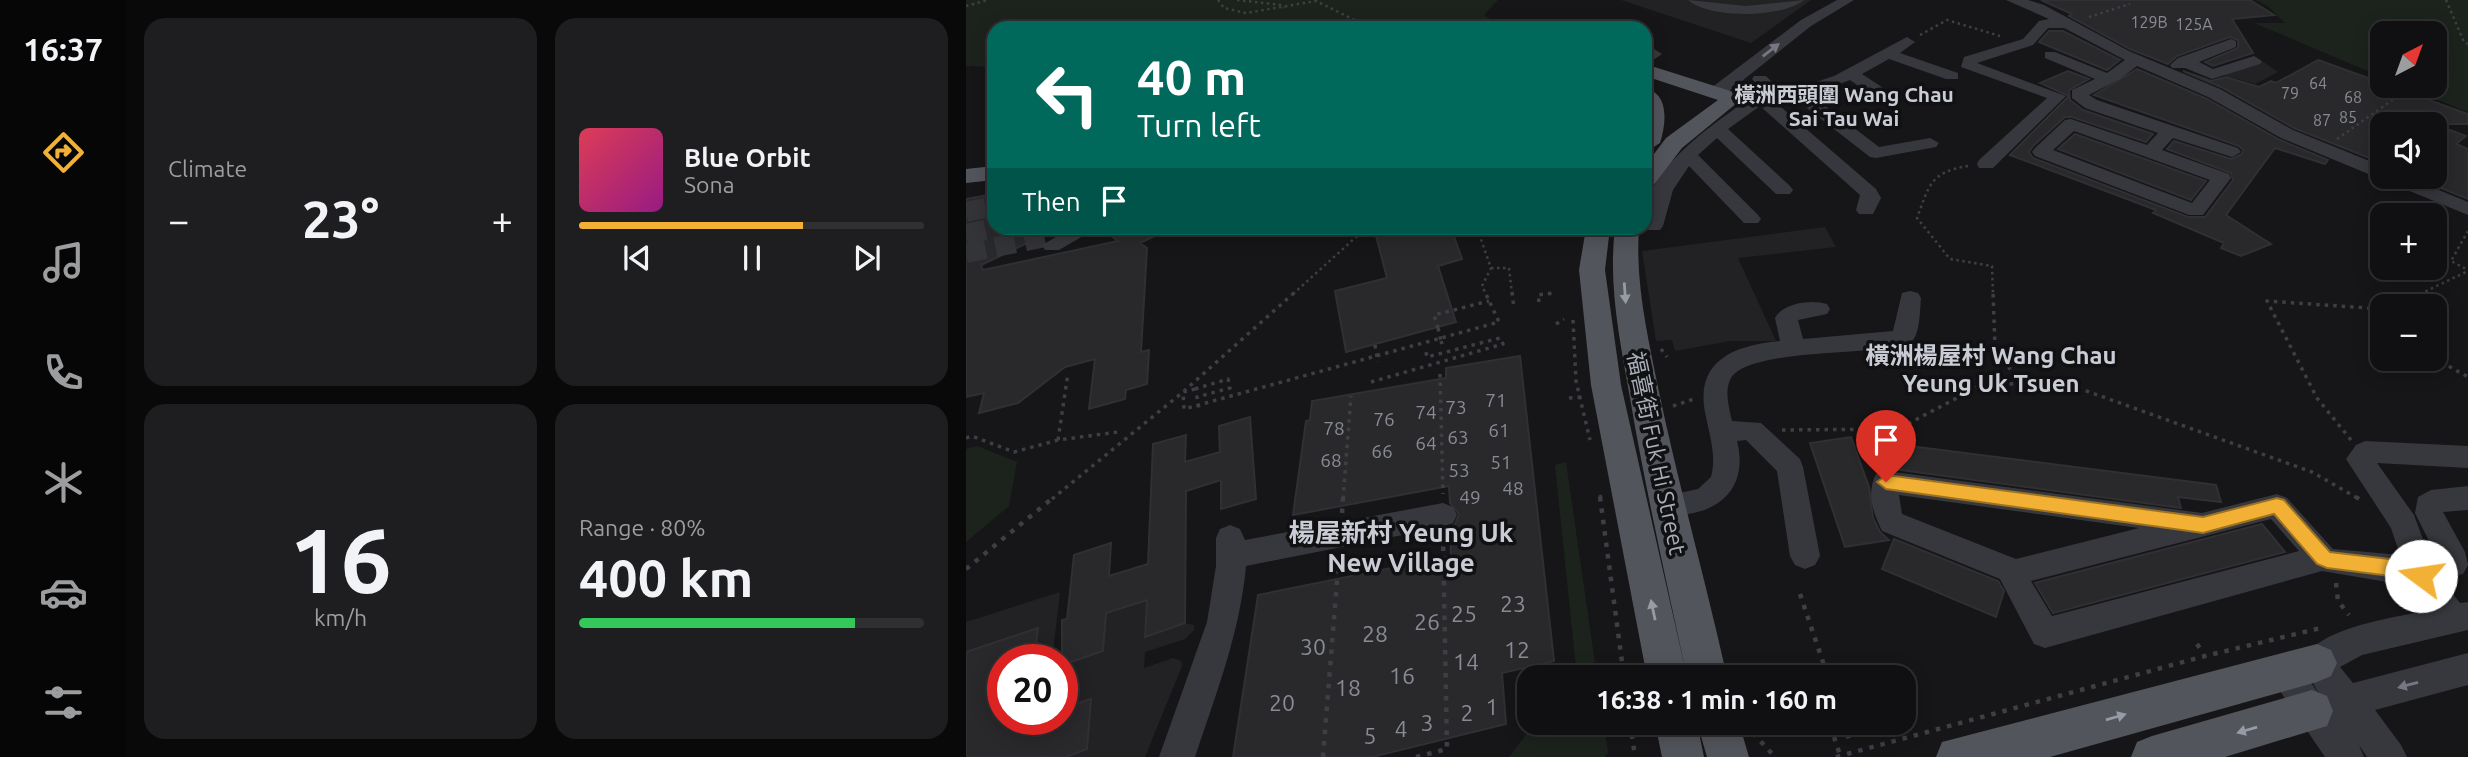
<!DOCTYPE html>
<html lang="en">
<head>
<meta charset="utf-8">
<style>
  :root { --surface:#101012; --page:#1e1e20; --text:#f1f3f6; --muted:#9c9d9f; --line:#303032; --accent:#f2b134 }
  body { margin:0; font-family:Ubuntu,"Noto Sans TC",sans-serif; background:var(--page); color:var(--text); height:100vh; display:flex; flex-direction:column; font-size:26px; white-space:nowrap }
  * { box-sizing:border-box; margin:0 }
  p { font-size:23px; color:var(--muted) }
  .icon { flex:none; width:38px; height:38px; fill:none; stroke:currentColor; stroke-width:2; stroke-linecap:round; stroke-linejoin:round }
  .map { position:relative; flex:1; overflow:hidden }
  .drawer { display:flex; flex-direction:column; gap:18px; padding:18px; background:#09090a; width:840px }
  .drawer>* { flex:none }
  .hud { position:absolute; left:21px; top:21px; width:665px; height:214px; border-radius:21px; box-shadow:0 4px 18px #0003,0 0 0 2px var(--line); background:#00695c; color:#fff; overflow:hidden }
  .needle { width:46px; rotate:41deg }
  .fabs { position:absolute; left:1404px; top:21px; display:grid; gap:14px }
  .fabs a { display:grid; place-items:center; width:77px; height:77px; border-radius:14px; background:var(--surface); box-shadow:0 4px 18px #0003,0 0 0 2px var(--line); font-size:35px }
  .speed { position:absolute; left:21px; top:644px; display:flex; gap:14px; font-size:35px; font-weight:700; text-align:center }
  .speed>* { display:grid; place-content:center; width:91px; height:91px; border-radius:50%; background:var(--surface); box-shadow:0 4px 18px #0003,0 0 0 2px var(--line); line-height:1 }
  .speed .limit { border:10px solid #d22; background:#fff; color:#111 }
  .pin { position:absolute; display:grid; place-items:center; width:60px; height:60px; color:#fff; margin:-72px -30px; border-radius:50% 50% 50% 0; rotate:-45deg; box-shadow:0 0 7px #0007 }
  .pin .icon { rotate:45deg }
  .me { position:absolute; width:77px; margin:-38px; rotate:284deg; stroke-linejoin:round; filter:drop-shadow(0 0 5px #0008) }
  .turn { display:flex; align-items:center; gap:24px; height:147px; padding:0 35px; font-size:32px }
  .turn .icon { width:91px; height:91px; stroke-width:2.5 }
  .turn b { display:block; font-size:49px; line-height:60px }
  .then { display:flex; align-items:center; height:66px; padding:0 35px; background:#0003; gap:14px; font-size:26px }
  .big { font-size:52px; font-weight:700; line-height:1.1 }
  .drawer .tile { flex:1; display:flex; flex-direction:column; justify-content:center; gap:10px; min-width:0; padding:0 24px; border-radius:21px; background:var(--page) }
  .drawer .dial { align-items:center; gap:0 }
  .dial b { font-size:91px; line-height:1 }
  .song { display:flex; align-items:center; gap:21px }
  .cover { width:84px; height:84px; border-radius:10px; background:linear-gradient(135deg,hsl(350 70% 55%),hsl(310 70% 35%)) }
  .played { height:7px; border-radius:4px; background:linear-gradient(90deg,var(--accent) 65%,var(--line) 65%) }
  .keys { display:flex; justify-content:space-around; direction:ltr }
  .heat { display:flex; justify-content:space-between; align-items:center; font-size:38px; direction:ltr }
  .charge { height:10px; border-radius:5px; background:linear-gradient(90deg,#34c759 80%,var(--line) 0) }
  .drawer .tiles { flex:1; display:grid; gap:18px; grid-template-columns:repeat(2,1fr) }
  .trip { position:absolute; left:551px; top:665px; width:399px; height:70px; border-radius:21px; background:var(--surface); box-shadow:0 4px 18px #0003,0 0 0 2px var(--line); font-weight:700; line-height:70px; text-align:center }
  main { display:flex; flex:1; min-height:0 }
  .dock { display:flex; flex-direction:column; width:126px; justify-content:space-around; align-items:center; background:#060607; color:var(--muted) }
  .dock .icon { width:49px; height:49px }
  .dock .selected { color:var(--accent) }
  .dock b { font-size:32px; color:var(--text) }
  .map>svg:first-child { display:block }
</style>
</head>
<body>
<main>
<nav class="dock">
<b>16:37</b>
<svg class="icon selected" aria-label="directions" viewBox="0 0 24 24"><path d="M12 3l9 9-9 9-9-9zM9 14v-3h6M13 9l2 2-2 2"/></svg>
<svg class="icon" aria-label="music" viewBox="0 0 24 24"><path d="M9 18V5l10-2v13"/><circle cx="6" cy="18" r="3"/><circle cx="16" cy="16" r="3"/></svg>
<svg class="icon" aria-label="phone" viewBox="0 0 24 24"><path d="M5 4h4l2 5-3 2q2 4 5 5l2-3 5 2v4C11 20 4 13 5 4z"/></svg>
<svg class="icon" aria-label="climate" viewBox="0 0 24 24"><path d="M12 3v18M4 7l16 10M4 17L20 7"/></svg>
<svg class="icon" aria-label="car" viewBox="0 0 24 24"><path d="M5 17H2v-5l4-1 3-4h7l3 4 3 1v5h-3M9 17h6M6 11h13"/><circle cx="7" cy="17" r="2"/><circle cx="17" cy="17" r="2"/></svg>
<svg class="icon" aria-label="filters" viewBox="0 0 24 24"><path d="M4 7h16M4 17h16"/><circle cx="9" cy="7" r="2"/><circle cx="15" cy="17" r="2"/></svg>
</nav>
<section class="drawer">
<div class="tiles">
<div class="tile"><p>Climate</p>
<div class="heat"><a>−</a><b class="big">23°</b><a>+</a></div>
</div>
<div class="tile">
<div class="song"><i class="cover"></i><div><b>Blue Orbit</b><p>Sona</p></div></div>
<div class="played"></div>
<div class="keys"><svg class="icon" aria-label="previous" viewBox="0 0 24 24"><path d="M18 5L8 12l10 7zM5 5v14"/></svg><svg class="icon" aria-label="pause" viewBox="0 0 24 24"><path d="M8 5v14M16 5v14"/></svg><svg class="icon" aria-label="next" viewBox="0 0 24 24"><path d="M6 5l10 7-10 7zM19 5v14"/></svg></div>
</div>
<div class="tile dial"><b>16</b><p>km/h</p></div>
<div class="tile"><p>Range · 80%</p><b class="big">400 km</b><div class="charge"></div></div>
</div>
</section>
<div class="map">
<svg width="1502" height="757" viewBox="0 0 1502 757">
  <rect width="100%" height="100%" fill="#161618"/>
  <path fill="#222225" d="M655,0h190l-60,43z
    M1296,61l16,11 -23,12 -35,-10z
    M859,227l11,20 -98,11 38,83h-46l-55,10 -3,-11 -16,1 -14,-90z
    M94,592l-8,68h-49v59h59v-54l41,-14 3,-38 41,-13 -1,36 39,-13 9,2v5l-9,9 -40,13 -1,16 29,-10 8,3 1,5 -37,91h-179v-135z"/>
  <path fill="#1c231d" d="M0,0h532l-14,15 18,11 28,-2v4h-536v39l-28,-1z
    M1290,0h212v112l-65,-26h31v-53h-52v44l-128,-54h31l-16,-16z
    M11,446l40,16 -8,44 -43,36v-93z
    M600,462l31,215h-27l6,-9 -21,-203z
    M569,723h69l4,30 -3,4h-96z"/>
  <path fill="#29292c" stroke="#303034" stroke-width="2" d="M1075,0h209l24,15 -42,4 21,34 -40,13 -8,-4 33,-14v-8l-8,-3 -53,19 -9,8 -38,-15 -61,-33 3,-2z
    M1083,31h14l57,29 -13,10 -68,-28z
    M1352,60l64,23v3h8l78,28v10h-86v39l-88,-35 -73,-41 -38,-16 28,10 15,-4 33,10 12,-6 5,2z
    M1171,69l70,30 73,41 48,20 -3,4 -50,-16 -49,67 45,29 -30,12 -20,-8 3,-5 -71,-30 3,-3 -146,-55 59,-59 -29,-13 28,-12 21,8 -20,11 1,10 13,10 70,24 -7,8 -74,-25h-7l-32,29 -4,6 4,6 155,59h17l28,-37 -2,-7 -64,-24 7,-8 57,18 11,-5 1,-4 -4,-4 -145,-51z
    M1484,130l16,6 -10,8 12,5v50l-47,-19 13,-3v-34z
    M1109,134l131,47 -15,19 -133,-51z
    M28,194v34h65l-78,37 2,5 135,-29 -17,-13h70l-31,15 7,5 -6,104 8,-2 -2,34 -21,6 -1,9 -36,10 6,-50 -30,8 -47,36 -39,10 5,-20 -18,4v-198z
    M408,228h77l11,31 -24,7 18,56 -110,30 -11,-61 52,-13z
    M554,356l34,305 -52,12 4,51 -134,33h-139l25,-162 193,-39 -1,-29 5,-3 4,-10 -9,-11 -1,-17 -156,29 13,-94 4,-1 2,-19 134,-23v-10z
    M284,417l6,82 -35,10v-29l-35,11 -1,132 -40,14 2,-37 -41,13 -3,38 -41,14v-45l5,-1 7,-64 37,-12 -2,33 39,-12 5,-120 33,-9 -1,27 35,-10 -1,-26z
    M885,437l18,50 4,31 7,14 9,8 -44,7 -35,-104z
    M912,442l338,43 5,17 -43,-5 3,11 -295,-40 -9,3z
    M1296,524l23,28 -232,61 -18,-30z
    M928,539l104,42 6,10 -8,26 -114,-48z
    M72,628l-4,32h-31v59h59v-10l29,-10 -4,50 -21,8h-100v-105z"/>
  <g fill="none" stroke-linecap="round" stroke-linejoin="round">
    <path stroke="#333438" stroke-width="20" stroke-dasharray="20 10" stroke-linecap="butt" d="M0,212l28,-6
      M0,234l29,-6
      M0,253l89,-18"/>
    <path stroke="#3d3f44" stroke-width="2.5" stroke-dasharray="2.5 3.5" stroke-linecap="butt" d="M252,0l6,8 22,5 70,-12 55,27
      M271,0l45,5 2,3
      M1480,0l18,42 4,2
      M0,6l22,-6
      M1123,17l41,-13
      M954,35l27,-15 53,16
      M1371,139l64,-45
      M1002,166c-38,6 -39,20 -51,52l33,41 42,7 1,28
      M511,228l14,40 -9,18 4,8
      M1502,231l-17,30 17,9
      M525,268h18l3,26
      M327,294l73,-66
      M583,294l4,-1
      M1454,294l48,-23"/>
    <path stroke="#3d3f44" stroke-width="3.5" stroke-dasharray="3.5 5" stroke-linecap="butt" d="M546,292l2,16
      M573,302l-1,-7 15,-2
      M1428,306l30,-14
      M607,320l3,61 14,59
      M590,324l8,-5
      M472,328l-4,-13 55,-14
      M475,341l1,3
      M695,349l6,8
      M1468,358l34,19
      M474,374l3,120
      M405,382l132,-38 -3,-6 -73,19 -2,-9
      M1053,383l48,1 245,88 47,27
      M229,389l-12,3 1,17 315,-87 -14,-30
      M603,398l12,-1
      M707,406l21,-7
      M816,430l116,-1 78,-41 43,-5 -24,-37 -2,-54
      M0,438l6,-2 42,16 44,-12 60,-8
      M92,440l10,-67
      M1385,440l-34,-42 -50,-97 115,8
      M634,495l1,4
      M86,499l131,-107 112,-100
      M377,499l8,-103"/>
    <path stroke="#3d3f44" stroke-width="4.5" stroke-dasharray="4.5 7" stroke-linecap="butt" d="M634,497l24,180
      M1390,497l3,2
      M376,513l1,-16
      M0,569l88,-72
      M1370,583l2,18 11,14
      M834,594l28,83
      M1231,644l4,6
      M664,723l5,33
      M878,723l5,16
      M792,724l3,-1
      M787,733l22,24
      M868,737l6,18
      M357,757l16,-201
      M450,757l31,-8 -4,-212
      M870,757l369,-101 120,-29"/>
    <path fill="#37383d" fill-rule="evenodd" d="M722,0l58,6 58,-6c-21,18 -95,19 -116,0z
      M871,0h17l-43,26 -88,70h-12v-8l90,-68z
      M1040,0h22l16,5 85,46 91,38 73,41 89,36v11h25l61,25v13l-187,-77 -73,-41 -71,-31 -17,13 -31,16 8,5 141,48 3,4 -9,5 -59,-19 -11,12 67,24 2,4 -28,37h-14l-154,-59 -3,-4 3,-4 30,-28 6,-1 76,26 11,-12 -73,-25 -13,-10v-8l23,-11 -50,-21v-6h10l52,21 18,-13 -61,-32h-16l-15,17 -56,18 89,33 -73,72h-14l-2,-4 2,-4 68,-62 -86,-31 3,-10 59,-18 16,-18 10,-2zM1108,131l136,49 -18,23 -139,-53z
      M941,37l8,5 -15,11 58,20v6h-12l-57,-20 -27,15 35,23 2,4 -2,4h-12l-35,-25 -39,15 68,52 51,-9 9,5 -3,4 -60,11 -6,-1 -76,-59 -20,3 102,88 5,9 -8,16h-14l-3,-4 4,-15 -100,-89 -32,23 62,57 3,4 -3,4h-14l-59,-56 -19,17 60,60 3,4 -3,4h-14l-55,-57 -16,24 -10,36 -3,4h-14c-13,-57 76,-112 116,-140l-10,-11 2,-3h12l14,14 21,-3 33,-11z
      M1265,39l5,2v6l-37,15 14,7 41,-13 8,5 -2,3 -48,15 -27,-11h-13l-2,-3 8,-7z
      M688,49l8,5 -17,12v-13z
      M106,228h25l-38,22h-14l-3,-5z
      M944,291l8,2 3,5c-1,11 -1,34 -8,42 -6,6 -18,7 -26,8 -33,6 -140,3 -156,30 -7,12 -2,30 1,43l29,2 39,36 3,8 17,89 -5,9 -10,4 -10,-4 -5,-9 -13,-85 -31,-31 -9,1c10,39 -9,67 -49,73 -12,2 -21,4 -32,0l-4,-8 4,-8 42,-9 13,-12c6,-22 -2,-43 -6,-65 -10,-53 32,-67 75,-71l-5,-23c8,-15 36,-19 52,-14l3,5 -3,5 -29,6 5,19 90,-8 9,-38z
      M1399,441l103,5v22l-91,-5 37,52 14,38h7l-20,-40 3,-16 13,-7 37,-4v24l-25,2 22,40 3,13 -5,9 -22,5 19,24 8,-1v28l-106,25 -22,12 13,16 115,-30v32l-93,25 26,35 6,12h-40l-8,-12 5,12h-39l-58,-85 4,-11 12,-5 12,5 25,34 -19,-32c15,-36 93,-45 128,-53l-18,-24 -89,-15 -277,77 -11,-4 -34,-65 -118,-48c-9,-19 -16,-37 -6,-57l10,-3 316,42 75,-19 10,4 46,51 67,6 -9,-27 -45,-69 10,-14zM933,495l240,33 -123,31 -114,-45zM1305,519l28,32 -247,65 -21,-35z
      M477,503l10,4 4,8 -4,8 -10,4 -197,39c-6,67 -30,128 -51,191h-36l48,-135 9,-56v-28l4,-9 10,-4 10,4 5,11z"/>
    <path fill="#53555c" fill-rule="evenodd" d="M679,64l95,30 3,4 -61,50 -29,38 -8,2v-22l21,-28 52,-38 -73,-24z
      M679,88c25,6 21,36 15,55l-11,7 -4,-1z
      M28,166v14l-28,3v-14z
      M620,228h24l-5,42 16,115 66,292h-40l-56,-292 -12,-115z
      M649,228h24c-4,56 9,109 20,164 20,95 47,190 68,285h-40c-20,-93 -41,-185 -57,-279 -10,-57 -22,-112 -15,-170z
      M1351,644l14,6 6,13 -6,13 -14,6 -267,75h-114l6,-15z
      M1346,690l15,6 6,15 -6,15 -102,31h-94l6,-15 15,-6z
      M689,723h42l7,34h-42z
      M731,723h42l10,34h-42z"/>
    <path stroke="#3d3f44" stroke-width="3.5" stroke-dasharray="3.5 5" stroke-linecap="butt" d="M472,328l3,13
      M409,345l3,17
      M229,389l33,-10 2,9 -33,9 2,13"/>
  </g>
  <defs><path id="oneway-solid" d="M-6-.8H1V-3.2L6.5 0L1 3.2V.8H-6Z" transform="scale(1.75)"/></defs>
  <g fill="#757881">
    <use href="#oneway-solid" transform="translate(805 50) rotate(-38)"/>
    <use href="#oneway-solid" transform="translate(1442 685) rotate(165)"/>
  </g>
  <g fill="#979ba6">
    <use href="#oneway-solid" transform="translate(659 293) rotate(86)"/>
    <use href="#oneway-solid" transform="translate(687 610) rotate(-102)"/>
    <use href="#oneway-solid" transform="translate(1150 717) rotate(-16)"/>
    <use href="#oneway-solid" transform="translate(1281 730) rotate(164)"/>
  </g>
  <path fill="#f2b134" stroke="#9d7322" stroke-width="2" d="M920,475l317,42 74,-19 7,2 46,52 68,8 30,10 3,6 -3,7 -7,2 -23,-8 -71,-9 -10,-4 -43,-50 -71,19 -317,-44 -9,-7z"/>
  <g text-anchor="middle" dominant-baseline="central" stroke-width="7" stroke-linejoin="round" paint-order="stroke">
    <g font-size="16" fill="#888b94">
      <text x="1183" y="22">129B</text>
      <text x="1228" y="24">125A</text>
      <text x="1352" y="83">64</text>
      <text x="1324" y="93">79</text>
      <text x="1387" y="97">68</text>
      <text x="1382" y="117">85</text>
      <text x="1356" y="120">87</text>
    </g>
    <g font-size="19" fill="#888b94">
      <text x="530" y="400">71</text>
      <text x="490" y="407">73</text>
      <text x="460" y="412">74</text>
      <text x="418" y="419">76</text>
      <text x="368" y="428">78</text>
      <text x="533" y="430">61</text>
      <text x="492" y="437">63</text>
      <text x="460" y="443">64</text>
      <text x="416" y="451">66</text>
      <text x="365" y="460">68</text>
      <text x="535" y="462">51</text>
      <text x="493" y="470">53</text>
      <text x="547" y="488">48</text>
      <text x="504" y="497">49</text>
    </g>
    <g font-size="21" font-weight="bold" fill="#c9ccd4" stroke="#111113">
      <text x="878" y="94">橫洲西頭圍 Wang Chau<tspan x="878" dy="24">Sai Tau Wai</tspan></text>
    </g>
    <g font-size="23" fill="#a8adb8" stroke="#111113">
      <text transform="translate(691 453) rotate(78)">福喜街 Fuk Hi Street</text>
    </g>
    <g font-size="23" fill="#888b94">
      <text x="547" y="603">23</text>
      <text x="498" y="613">25</text>
      <text x="461" y="621">26</text>
      <text x="409" y="633">28</text>
      <text x="347" y="646">30</text>
      <text x="551" y="649">12</text>
      <text x="500" y="661">14</text>
      <text x="436" y="675">16</text>
      <text x="382" y="687">18</text>
      <text x="316" y="702">20</text>
      <text x="526" y="706">1</text>
      <text x="501" y="712">2</text>
      <text x="461" y="722">3</text>
      <text x="435" y="728">4</text>
      <text x="404" y="735">5</text>
    </g>
    <g font-size="24" font-weight="bold" fill="#c9ccd4" stroke="#111113">
      <text x="1025" y="355">橫洲楊屋村 Wang Chau<tspan x="1025" dy="28">Yeung Uk Tsuen</tspan></text>
    </g>
    <g font-size="26" font-weight="bold" fill="#c9ccd4" stroke="#111113">
      <text x="435" y="532">楊屋新村 Yeung Uk<tspan x="435" dy="30">New Village</tspan></text>
    </g>
  </g>
</svg>
<div class="fabs">
<a><svg class="needle" viewBox="-14 -14 28 28"><path d="M0-13l5 13h-10z" fill="#e53935"/><path d="M0 13l5-13h-10z" fill="#9c9d9f"/></svg></a>
<a><svg class="icon" aria-label="sound" viewBox="0 0 24 24"><path d="M4 9h4l5-4v14l-5-4H4zM17 9q2 3 0 6"/></svg></a>
<a>+</a>
<a>−</a>
</div>
<div class="speed"><div class="limit">20</div></div>
<div class="pin" style="left:920px;top:482px;background:#d93025"><svg class="icon" aria-label="arrive" viewBox="0 0 24 24"><path d="M6 21V4h12l-3 4 3 4H6"/></svg></div>
<svg class="me" style="left:1455px;top:576px" viewBox="-20 -20 40 40"><circle r="19" fill="#fff"/><path d="M0-13L10 11 0 6-10 11z" fill="#f2b134"/></svg>
<div class="trip">16:38 · 1 min · 160 m</div>
<div class="hud">
<div class="turn"><svg class="icon" aria-label="left" viewBox="0 0 24 24"><path d="M17 20v-9H6M10 6l-5 5 5 5"/></svg><div><b>40 m</b>Turn left</div></div>
<div class="then">Then<svg class="icon" aria-label="arrive" viewBox="0 0 24 24"><path d="M6 21V4h12l-3 4 3 4H6"/></svg></div>
</div>
</div>
</main>
</body>
</html>
